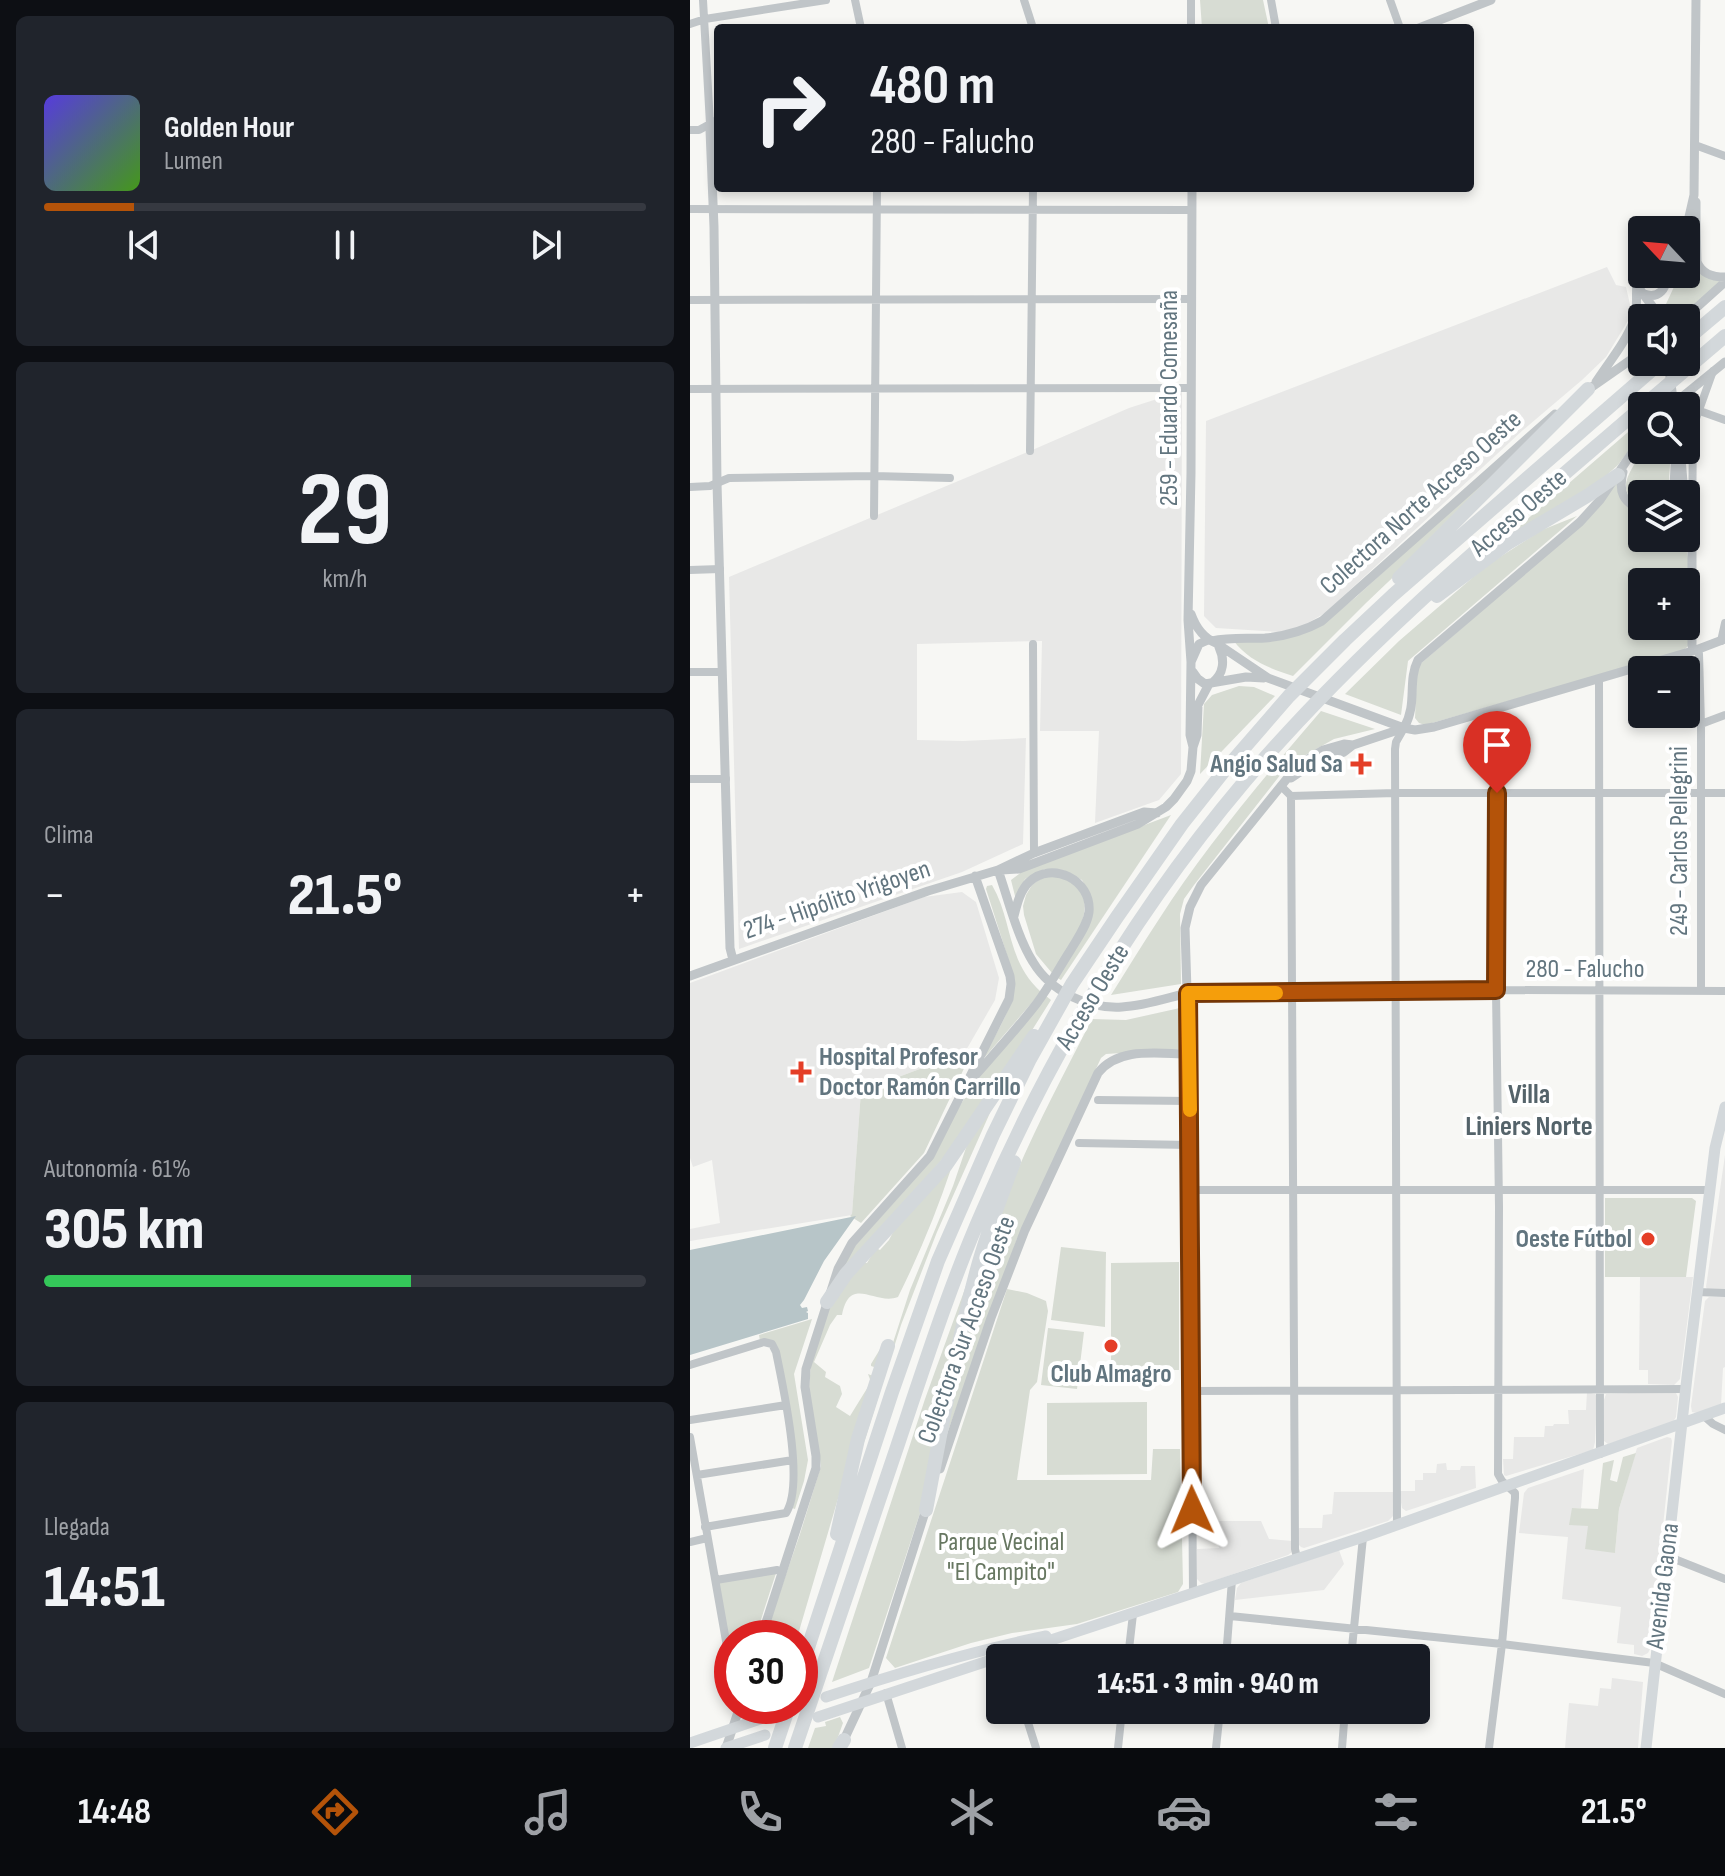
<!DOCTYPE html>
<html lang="es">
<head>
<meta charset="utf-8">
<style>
  :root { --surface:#171b24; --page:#20242c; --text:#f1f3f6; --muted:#9ea1a6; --line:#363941; --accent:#b45309 }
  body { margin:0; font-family:"Sofia Sans Condensed",sans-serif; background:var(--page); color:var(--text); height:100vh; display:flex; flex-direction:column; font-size:30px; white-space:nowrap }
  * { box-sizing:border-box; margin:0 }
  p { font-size:26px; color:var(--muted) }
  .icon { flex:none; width:44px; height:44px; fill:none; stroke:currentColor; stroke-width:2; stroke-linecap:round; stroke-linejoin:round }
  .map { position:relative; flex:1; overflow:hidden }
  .side { display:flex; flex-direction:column; gap:16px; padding:16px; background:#0d0f14; width:690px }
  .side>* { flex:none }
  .hud { position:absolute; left:24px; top:24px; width:760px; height:168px; border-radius:8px; box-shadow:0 4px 12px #0003; background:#171b24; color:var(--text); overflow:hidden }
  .needle { width:52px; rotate:296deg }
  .buttons { position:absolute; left:938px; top:216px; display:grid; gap:16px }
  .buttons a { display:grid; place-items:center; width:72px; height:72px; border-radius:8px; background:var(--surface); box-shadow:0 4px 12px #0003; font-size:40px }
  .speed { position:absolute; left:24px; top:1620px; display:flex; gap:16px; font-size:40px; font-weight:700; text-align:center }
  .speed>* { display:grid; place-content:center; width:104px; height:104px; border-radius:50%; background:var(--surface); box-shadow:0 4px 12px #0003; line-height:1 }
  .speed .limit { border:12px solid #d22; background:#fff; color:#111 }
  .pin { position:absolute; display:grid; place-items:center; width:68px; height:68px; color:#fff; margin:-82px -34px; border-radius:50% 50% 50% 0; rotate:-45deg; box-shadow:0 0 8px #0007 }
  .pin .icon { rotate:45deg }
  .me { position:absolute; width:88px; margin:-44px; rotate:359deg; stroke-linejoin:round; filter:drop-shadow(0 0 6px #0008) }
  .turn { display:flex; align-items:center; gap:28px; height:168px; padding:0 24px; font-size:36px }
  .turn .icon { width:104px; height:104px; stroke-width:2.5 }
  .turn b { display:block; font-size:56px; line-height:68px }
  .big { font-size:60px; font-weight:800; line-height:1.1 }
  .side .tile { flex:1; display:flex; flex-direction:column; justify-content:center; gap:12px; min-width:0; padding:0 28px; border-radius:12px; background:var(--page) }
  .side .dial { align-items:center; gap:0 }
  .dial b { font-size:104px; line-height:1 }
  .song { display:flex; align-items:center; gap:24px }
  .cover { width:96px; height:96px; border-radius:12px; background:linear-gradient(135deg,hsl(250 70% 55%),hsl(100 70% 35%)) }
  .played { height:8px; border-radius:4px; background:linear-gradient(90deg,var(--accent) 15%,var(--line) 15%) }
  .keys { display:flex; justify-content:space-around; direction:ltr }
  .heat { display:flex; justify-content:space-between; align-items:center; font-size:44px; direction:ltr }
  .charge { height:12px; border-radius:6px; background:linear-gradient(90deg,#34c759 61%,var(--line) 0) }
  .trip { position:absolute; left:296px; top:1644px; width:444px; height:80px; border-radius:8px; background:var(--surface); box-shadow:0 4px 12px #0003; font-weight:800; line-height:80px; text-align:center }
  .tab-bar { display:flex; height:128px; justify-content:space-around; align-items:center; background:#090b0e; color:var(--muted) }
  .tab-bar .icon { width:56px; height:56px }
  .tab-bar .active { color:var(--accent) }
  .tab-bar b { font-size:36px; color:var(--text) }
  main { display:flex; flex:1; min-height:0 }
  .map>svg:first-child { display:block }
</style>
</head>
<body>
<main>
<section class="side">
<div class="tile">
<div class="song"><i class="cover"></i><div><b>Golden Hour</b><p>Lumen</p></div></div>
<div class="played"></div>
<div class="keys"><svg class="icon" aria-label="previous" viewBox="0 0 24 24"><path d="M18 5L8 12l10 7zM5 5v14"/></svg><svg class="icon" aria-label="pause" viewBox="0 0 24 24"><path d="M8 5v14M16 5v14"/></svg><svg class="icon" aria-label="next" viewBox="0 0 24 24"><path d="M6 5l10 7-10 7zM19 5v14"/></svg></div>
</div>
<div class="tile dial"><b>29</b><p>km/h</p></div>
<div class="tile"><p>Clima</p>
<div class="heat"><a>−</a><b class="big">21.5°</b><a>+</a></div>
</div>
<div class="tile"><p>Autonomía · 61%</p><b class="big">305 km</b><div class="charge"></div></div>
<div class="tile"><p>Llegada</p><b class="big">14:51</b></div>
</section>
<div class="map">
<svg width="1035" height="1748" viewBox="0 0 1035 1748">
  <rect width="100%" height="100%" fill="#f7f7f4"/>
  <path fill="#e8e8e7" d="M917,267l9,18 10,2 5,22 -2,10 -23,38 -24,23 -59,50 -198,183 -24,14 -22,5 -63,-4 -12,-12 2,-195z
    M492,391l-1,383 -22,26 -64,23 4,-92h-59l2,-90 -125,3v96l46,1 63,-3 -3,106 -61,28 -223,77 -10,-372 301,-126 99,-43z
    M272,892l14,10 23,76 -4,22 -30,52 -104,39 -9,124 -162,26v-12l30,-6 -8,-63 -19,7 -3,-9v-175l234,-86z
    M1035,1155v136l-18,-2 -1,-2z
    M950,1277h53l-13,102 -6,6 -26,-1v-14h-9z
    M1019,1297h16v70l-2,1 -2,37 -24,8 -5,-1 -1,-6 14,-105z
    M985,1391l3,6 -2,20 -4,7 -64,20 -4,-3v-41l2,-6z
    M897,1392l8,2 2,3 -2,45 -2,8 -87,26 -2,-1 -1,-16h10l1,-22h30l1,-11h8l1,-2h15l-1,-14h18z
    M977,1437l4,1 1,3 -22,208 -2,4 -6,3 -8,-2v-9l-17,-2 4,-36 -59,-8 6,-62 -49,-4 5,-40 4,-5 56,-19 -3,39h-9l43,45 4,-44 18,-61z
    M756,1463l1,7h13l1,-4h14l1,22 -70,23 -4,-3 -3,-17h16v-11h8v-7h13l1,-9z
    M644,1492h59v24l-5,5 -84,27 -3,-1 -2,-2 -2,-17h25l1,-13 9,-1z
    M529,1521h42l8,18 23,2v11l-4,3 -83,29 -4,-1 -4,-4v-30l22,-1 -1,-5 4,-3z
    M649,1550l5,14 -20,26 -89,10 2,-12 4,-5z
    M922,1678l31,4 -5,66h-73l4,-45 29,3 2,-18 11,1z"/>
  <path fill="#d7dcd3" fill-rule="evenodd" d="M510,0h63l6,28h-67z
    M1004,248l-1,8 28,25 -41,37h-11l-1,-13 -2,-1 14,-30h6v-12z
    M952,420v12l-24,33 -27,24 -82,46z
    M832,445l-50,57 -106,101 -73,73c-24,-8 -44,-15 -60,-36l87,-14 36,-29z
    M953,450h28l-3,44h-26v12c-30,-15 -11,-35 1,-56z
    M927,482l25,32v24h42l4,20v88l-5,5 -258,74 -6,-2 -4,-5 2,-46 2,-7 167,-144zM952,582h44v44h-44z
    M887,516l-169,145 -7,54 -56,-21 54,-53 87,-75 56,-36z
    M549,686l15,1 21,9 -75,78 4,-70 8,-9z
    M631,711l54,18 -41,10 -46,26 -94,120 -10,14 -4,15 1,70 -70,11c32,-51 63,-102 100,-150 35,-46 72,-90 110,-134z
    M481,815l-110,165 -5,-3 35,-59 1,-18 -10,-20 -19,-10 -18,-1 -20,10 -9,21 -5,-20 12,-9z
    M371,876c6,5 17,9 20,16 14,25 -16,60 -29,81l-16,-19 -12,-39 -1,-9 3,-11 6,-10 11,-8z
    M302,885c21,36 14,75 49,107l-56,65 -1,-1c13,-25 32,-51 30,-79l-28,-88 1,-3z
    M356,996l5,4 -49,78 -41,59 -118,139 1,-14 8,-13 54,-60 71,-110z
    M490,1008l3,41 -77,5 -5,4 -84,181 -75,209c15,-69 27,-140 49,-207 25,-79 64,-149 101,-222l34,1z
    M275,1052l3,8 -44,93 -63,70 -11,-7 2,-2 9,-123z
    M307,1097l-60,135 -36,93 -39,124 -4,2 52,-161 43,-104 17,-50z
    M259,1166h3c-15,45 -33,89 -54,131 -23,9 -48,-23 -56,18h-5l-7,10 -16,37 12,10 -1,5 15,9 2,8 -6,13 14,9 21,-34 -3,-8 5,2 4,-8 -6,-2v-2l14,-23 3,3 -31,90 -60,204h-33l36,-104 21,-68 -12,-77 2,-27 18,-56 15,-24 17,-19h6l9,-15 4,2 9,-10 4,-8 -1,-2z
    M915,1198h87l4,3 -10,76h-81z
    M371,1247l45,5 -1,75 -54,-7z
    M289,1250l-31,120 -6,2 -1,11 2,1 -21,123 -53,161 -37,14 93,-283z
    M489,1262v108h-68v-107z
    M317,1289l20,4 19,8 2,10 -11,71 -7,8 -13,90h134l2,-31h27l3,135 -5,8 -101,32 -65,9 -41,10 -76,25 -9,-10z
    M122,1319l-18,55 14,86 -4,21 -9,28 -3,-1 4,-49 -18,-107 -18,-11 -1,-6z
    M358,1328l36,4 -7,57 -36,-4z
    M457,1402v72l-100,1v-72z
    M946,1453l-17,56 -4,44 -30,-4 3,-23 -19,-1 3,-17 26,1 5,-46 11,-3 -4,20 7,2 6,-25z
    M87,1570l-22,68h-23v37l-16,-95z
    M150,1717l3,6 -9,25h-26l7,-20 11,-2 -1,-4z"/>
  <path fill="#b7c5c8" d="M166,1216l-32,45 -20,39 -4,5 2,3 5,-1 1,4 -2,1 2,1v6l-118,36v-105z"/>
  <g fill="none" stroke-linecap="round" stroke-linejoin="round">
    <path stroke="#c0c5c8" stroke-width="8" d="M165,0l6,28
      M334,0l9,28
      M581,0l5,28
      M700,0l10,28
      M0,24l15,-5 121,-19
      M501,28v-28
      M0,130h9l11,-6 -7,-124
      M1005,145l30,11
      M0,209l502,1
      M0,300l502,-1
      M0,389l501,-1
      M1007,410l28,10
      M340,451l3,-263
      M0,487l20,-1 19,-8 145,-2 76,2
      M184,516l3,-328
      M1002,533l1,-106 20,-56
      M0,570l30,-1
      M1031,641l4,-18
      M343,644l1,209
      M1006,650l3,4 2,70v267
      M0,672h32
      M909,679l1,775
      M1011,724l24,-9
      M0,779h36
      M591,786l10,10 4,753 2,9
      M601,796l104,-3h330
      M498,993l308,-3 229,1
      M499,1054l4,539
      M408,1100l91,1
      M389,1143l111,2
      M501,1190h519
      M1007,1292l28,1
      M0,1365l74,-23 8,2 4,8c7,35 29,132 10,161l-81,14
      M501,1391l495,-2
      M1014,1416l9,8 12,6
      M0,1420l96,-15
      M0,1437l42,238
      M7,1475l96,-15
      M707,1525l-2,-776 1,-7 8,-14
      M0,1542l17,-4
      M977,1559l10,1 48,19
      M26,1580l61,-10
      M540,1616l272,28 152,19 71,31
      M438,1658l5,-44
      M536,1658l6,-78
      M661,1658l12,-121
      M196,1693l16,55
      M334,1710l12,38
      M428,1748l4,-38
      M526,1748l4,-38
      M652,1748l3,-38
      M799,1748l13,-104 13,-146v-5l-13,-12 -4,-7 1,-267 -3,-217 1,-197 -2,-84"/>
    <path stroke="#c0c5c8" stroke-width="9" d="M729,28l72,-28
      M28,120l-8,4v6l4,97 3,256 13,465 3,12
      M1006,223l1,39c5,12 15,15 28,15
      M996,230l8,-35 2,-195
      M996,251l10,-28v-21
      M948,287l23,31
      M954,294c14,5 25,-5 20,-20
      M995,318l40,-36
      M978,362l6,44
      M906,382c13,-20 30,-40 38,-62 6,-16 -2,-37 8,-50
      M896,391l56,-39
      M981,406l54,-44
      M991,458l3,36
      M933,472c-5,20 0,31 19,38
      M981,494l3,-9 2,-35
      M996,515l6,35v96l4,4
      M501,614c5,14 12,24 25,29l52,35 136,50
      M522,641c18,-4 35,-2 53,-3 21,-2 39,-7 57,-17l233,-207
      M501,662l-3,-42 3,-147 1,-285
      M503,672l5,7 7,5 41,-7 18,1
      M522,683c12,-9 13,-23 7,-36
      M714,728c14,-25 3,-46 14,-68l162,-138 20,-22 42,-62
      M503,747l-3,-12 1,-73 8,-18 9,-4
      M601,778l18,-12 35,-14 9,-7
      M308,870c10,28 19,67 35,92 18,30 55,47 89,45 22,-1 45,-9 66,-14
      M311,870l18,-1 119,-45 28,-17 8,-8 13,-18 4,-10 2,-24 4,-12 1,-30 11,-21
      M0,976l238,-85 70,-21 36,-17 110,-41 13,1
      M282,1079c22,-25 45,-50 65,-76 12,-16 22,-35 33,-52 7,-12 17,-25 19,-39 3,-32 -37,-52 -60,-30 -9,9 -12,22 -15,34
      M250,1469l51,-151 34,-88 73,-157c21,-27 61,-19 91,-19l-4,-126 5,-21 11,-22 97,-120 25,-15 21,-6 9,1 51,-17 11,2 19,-3 262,-77 29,-11
      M71,1638l55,-170v-12l-11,-69 1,-18 32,-100 14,-26 78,-87 79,-157 2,-15 -1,-8 -35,-100
      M152,1744l29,-62 56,-176
      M36,1748l14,-42"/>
    <path stroke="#d3d8db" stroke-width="11" d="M136,1697c72,-24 146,-46 220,-61
      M128,1717l545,-180 362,-129
      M0,1743l82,-28
      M36,1748l39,-13
      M956,1748l41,-371 28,-229 10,-41"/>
    <path stroke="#d3d8db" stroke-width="14" d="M996,340l39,-33
      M953,406l82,-70
      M709,578l189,-189
      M747,596l71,-53 79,-47 31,-21
      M137,1302l19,-28 100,-109 88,-129
      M236,1510c15,-79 29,-159 50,-237 10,-38 24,-74 38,-111
      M147,1534l21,-95 30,-93
      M110,1672l92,-280 46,-131 55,-126 37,-76 42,-75 45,-67 65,-93 42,-53 65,-75 56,-56 48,-45 268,-233
      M85,1748l14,-42
      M105,1748c34,-101 68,-201 102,-301 27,-80 52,-160 86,-237 66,-154 154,-301 262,-429 118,-139 259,-255 397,-374
      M149,1748l5,-8"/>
  </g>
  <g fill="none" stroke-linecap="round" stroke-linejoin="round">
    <g stroke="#753606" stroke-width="20">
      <path id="route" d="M502,1510l-4,-517 308,-3 1,-197"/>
    </g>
    <use href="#route" stroke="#b45309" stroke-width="14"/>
    <path stroke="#f59e0b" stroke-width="14" d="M500,1110l-2,-117h88"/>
  </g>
  <g fill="#e43e27" stroke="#fff" stroke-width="3">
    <path d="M667 752h8v8h8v8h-8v8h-8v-8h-8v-8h8z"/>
    <path d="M107 1060h8v8h8v8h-8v8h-8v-8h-8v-8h8z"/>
    <circle cx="958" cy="1239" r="8"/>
    <circle cx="421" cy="1346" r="8"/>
  </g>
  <g text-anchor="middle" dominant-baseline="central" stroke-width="8" stroke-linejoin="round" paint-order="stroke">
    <g font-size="26" fill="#62757f" stroke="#fff">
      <text transform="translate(479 398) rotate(-90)">259 - Eduardo Comesaña</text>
      <text transform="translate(731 503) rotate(-42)">Colectora Norte Acceso Oeste</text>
      <text transform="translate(829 513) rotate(-41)">Acceso Oeste</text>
      <text transform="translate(989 841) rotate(-90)">249 - Carlos Pellegrini</text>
      <text transform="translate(147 900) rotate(-19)">274 - Hipólito Yrigoyen</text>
      <text x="895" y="969">280 - Falucho</text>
      <text transform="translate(403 997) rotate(-59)">Acceso Oeste</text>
      <text transform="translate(277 1330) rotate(-70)">Colectora Sur Acceso Oeste</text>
      <text transform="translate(973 1586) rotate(-83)">Avenida Gaona</text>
    </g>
    <g font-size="26" font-weight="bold" fill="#62757f" stroke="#fff" text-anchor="end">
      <text x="653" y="764">Angio Salud Sa</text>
      <text x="129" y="1057" text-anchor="start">Hospital Profesor<tspan x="129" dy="30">Doctor Ramón Carrillo</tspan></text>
      <text x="942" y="1239">Oeste Fútbol</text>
      <text x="421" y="1374" text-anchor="middle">Club Almagro</text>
    </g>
    <g font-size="26" fill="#677761" stroke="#fff">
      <text x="311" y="1542">Parque Vecinal<tspan x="311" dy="30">"El Campito"</tspan></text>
    </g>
    <g font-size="28" font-weight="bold" fill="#54636a" stroke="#fff">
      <text x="839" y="1094">Villa<tspan x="839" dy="32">Liniers Norte</tspan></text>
    </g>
  </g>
</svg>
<div class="buttons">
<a><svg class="needle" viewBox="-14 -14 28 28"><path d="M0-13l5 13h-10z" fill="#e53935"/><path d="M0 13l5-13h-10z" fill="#9ea1a6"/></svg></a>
<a><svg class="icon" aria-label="sound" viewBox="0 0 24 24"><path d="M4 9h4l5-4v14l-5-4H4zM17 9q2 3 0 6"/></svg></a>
<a><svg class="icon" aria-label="search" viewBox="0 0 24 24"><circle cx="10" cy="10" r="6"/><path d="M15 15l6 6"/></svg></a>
<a><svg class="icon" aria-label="layers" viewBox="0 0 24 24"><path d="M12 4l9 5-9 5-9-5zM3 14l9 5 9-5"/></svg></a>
<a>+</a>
<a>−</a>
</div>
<div class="speed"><div class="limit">30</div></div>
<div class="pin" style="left:807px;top:793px;background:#d93025"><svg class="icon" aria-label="arrive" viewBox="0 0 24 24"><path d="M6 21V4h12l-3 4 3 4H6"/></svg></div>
<svg class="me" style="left:502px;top:1510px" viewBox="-20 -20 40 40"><path d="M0-17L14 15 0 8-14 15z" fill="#b45309" stroke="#fff" stroke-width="4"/></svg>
<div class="trip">14:51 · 3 min · 940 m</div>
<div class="hud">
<div class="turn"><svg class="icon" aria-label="right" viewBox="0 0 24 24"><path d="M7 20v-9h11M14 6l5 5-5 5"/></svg><div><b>480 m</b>280 - Falucho</div></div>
</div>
</div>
</main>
<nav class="tab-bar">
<b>14:48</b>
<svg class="icon active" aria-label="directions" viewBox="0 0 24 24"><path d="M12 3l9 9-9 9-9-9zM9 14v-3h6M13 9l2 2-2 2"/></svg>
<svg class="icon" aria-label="music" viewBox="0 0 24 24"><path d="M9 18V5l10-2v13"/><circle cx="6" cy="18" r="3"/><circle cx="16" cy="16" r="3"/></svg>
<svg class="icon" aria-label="phone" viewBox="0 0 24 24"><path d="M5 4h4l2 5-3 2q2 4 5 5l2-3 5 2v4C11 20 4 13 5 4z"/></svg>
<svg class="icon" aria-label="climate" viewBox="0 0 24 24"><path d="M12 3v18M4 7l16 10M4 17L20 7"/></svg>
<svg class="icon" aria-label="car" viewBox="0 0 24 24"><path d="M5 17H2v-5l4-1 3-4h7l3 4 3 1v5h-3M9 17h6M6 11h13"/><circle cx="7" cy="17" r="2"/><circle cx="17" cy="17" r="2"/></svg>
<svg class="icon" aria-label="filters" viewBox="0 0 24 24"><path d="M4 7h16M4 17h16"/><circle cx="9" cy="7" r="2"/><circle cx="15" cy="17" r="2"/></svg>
<b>21.5°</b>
</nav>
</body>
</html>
